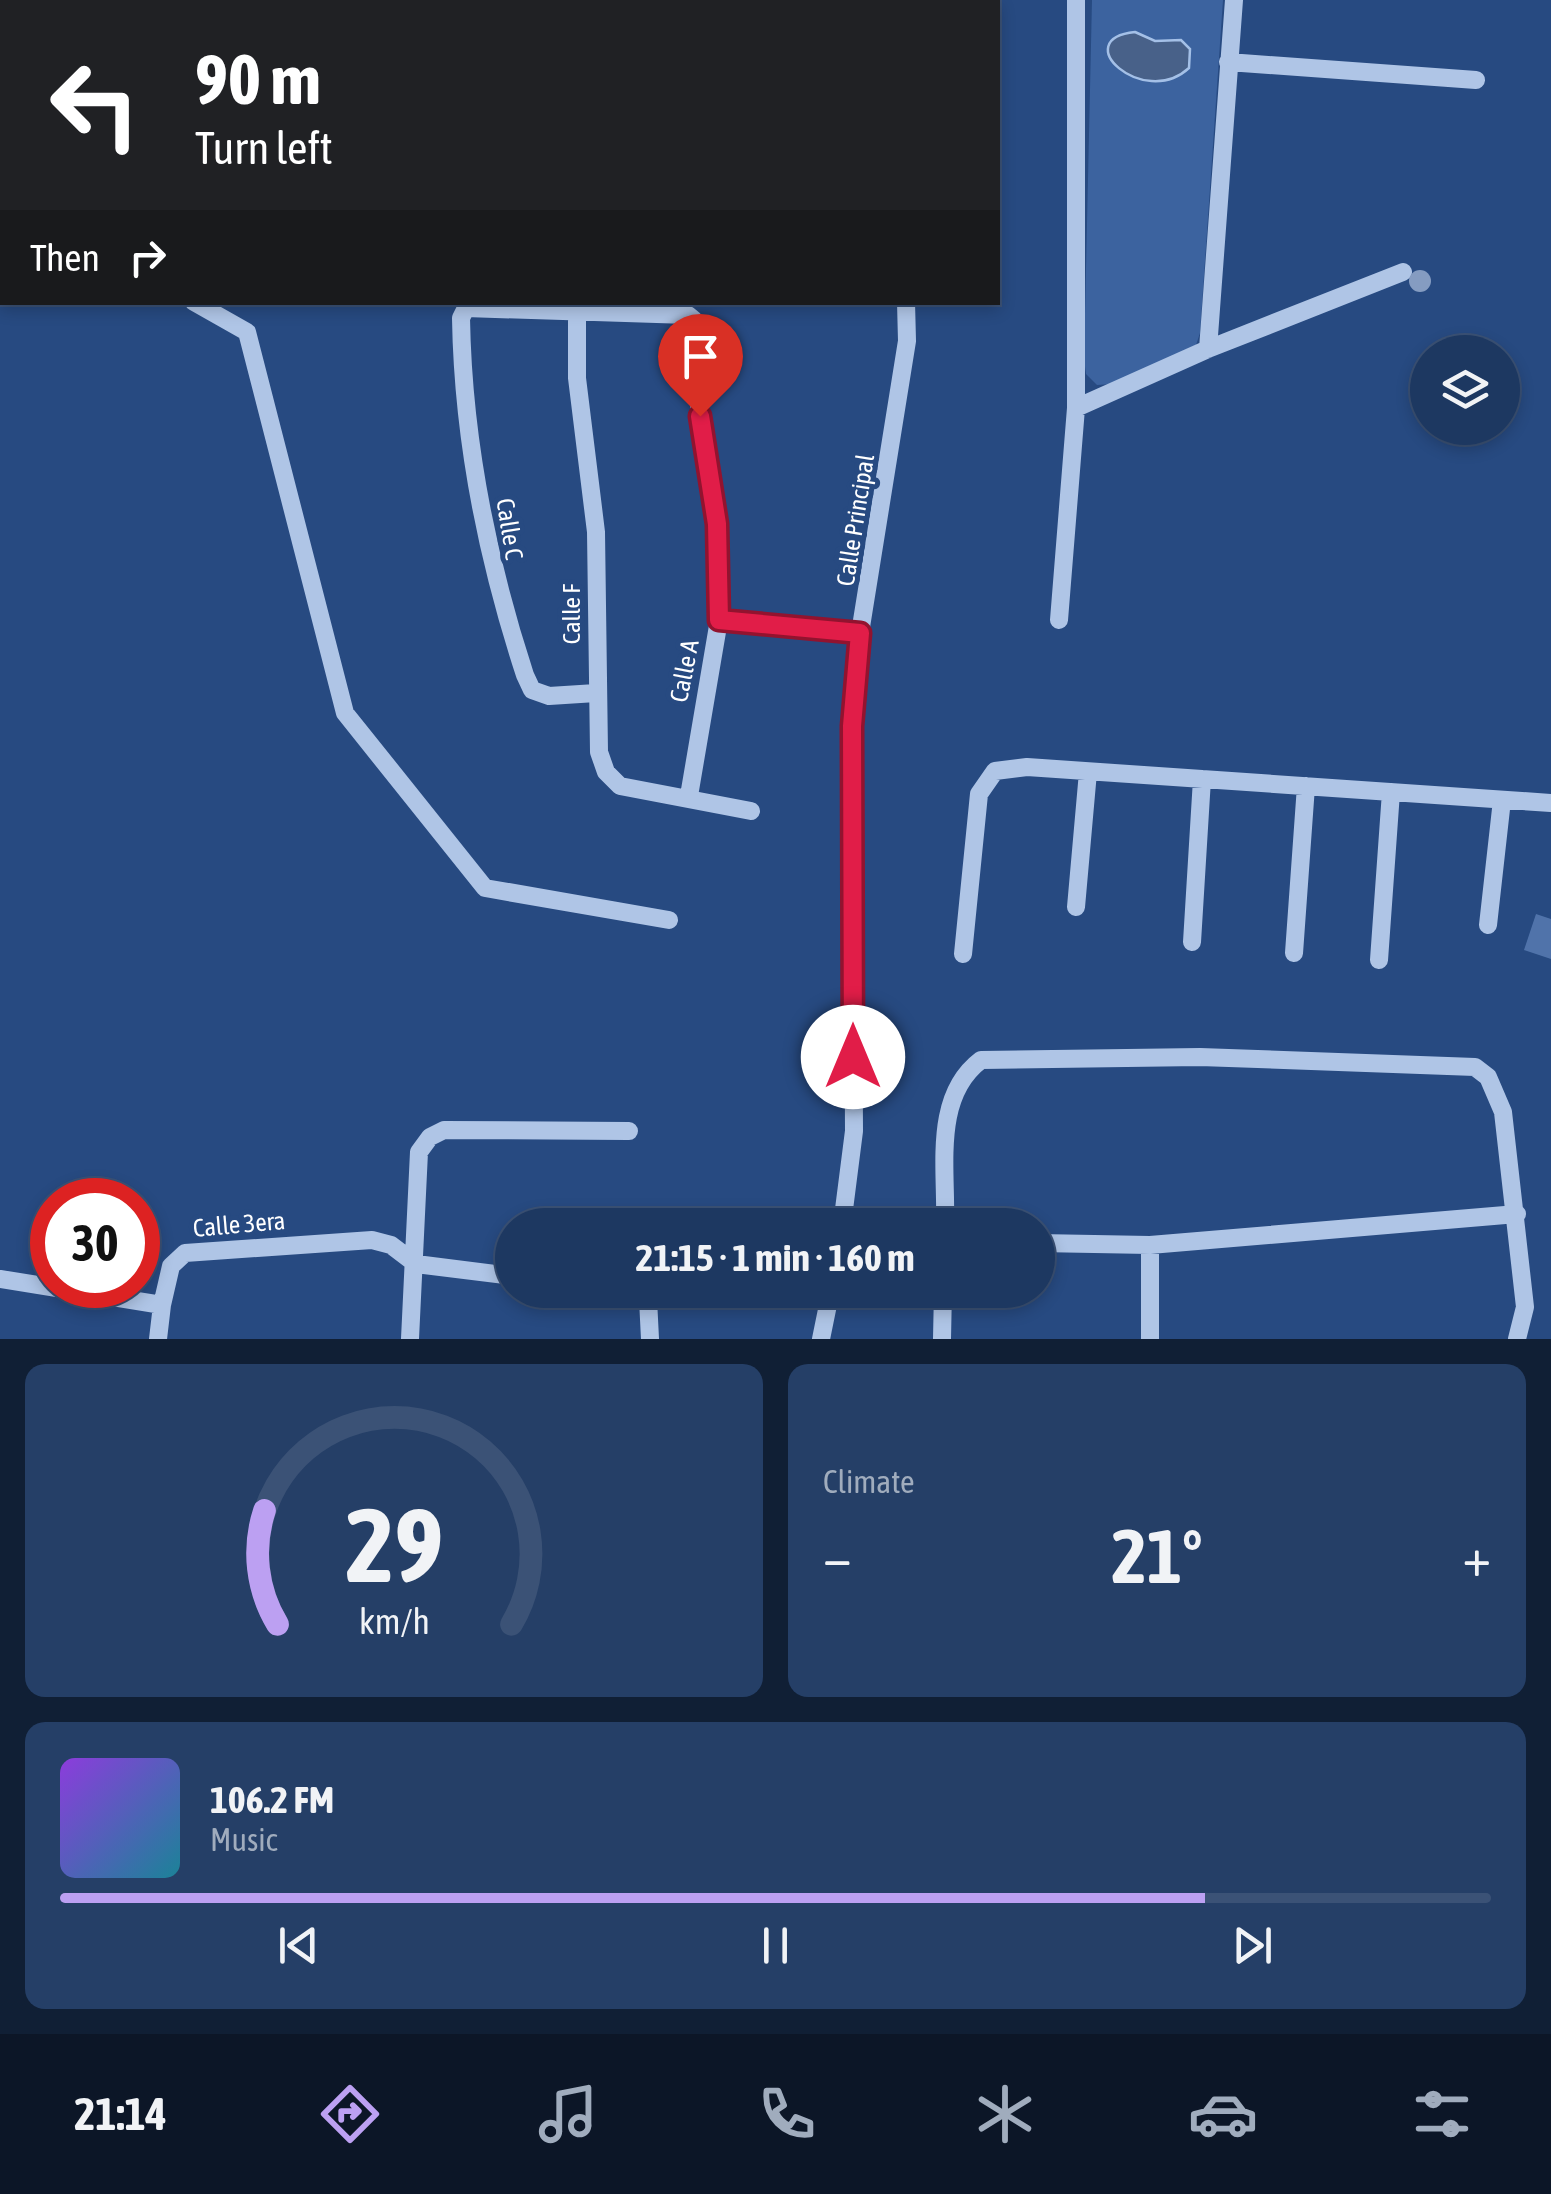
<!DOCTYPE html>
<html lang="en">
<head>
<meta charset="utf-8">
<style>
  :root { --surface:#1d3861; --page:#253f67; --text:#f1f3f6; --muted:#a0acbd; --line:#3b5276; --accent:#bca0f2 }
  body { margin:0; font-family:"Asap Condensed",sans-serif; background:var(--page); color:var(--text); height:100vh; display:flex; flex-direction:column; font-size:38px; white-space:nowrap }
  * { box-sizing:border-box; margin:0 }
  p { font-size:32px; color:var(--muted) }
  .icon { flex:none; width:55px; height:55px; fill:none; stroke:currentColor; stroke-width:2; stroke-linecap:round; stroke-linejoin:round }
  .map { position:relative; height:1339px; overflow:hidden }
  .side { display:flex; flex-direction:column; gap:25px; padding:25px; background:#101f35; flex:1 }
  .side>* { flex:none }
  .banner { position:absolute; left:0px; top:0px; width:1000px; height:305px; box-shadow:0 5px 15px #0003,0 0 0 2px var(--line); background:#202124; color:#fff; overflow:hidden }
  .fabs { position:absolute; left:1410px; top:335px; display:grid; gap:20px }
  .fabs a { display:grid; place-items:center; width:110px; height:110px; border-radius:50%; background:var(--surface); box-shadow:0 5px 15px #0003,0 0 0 2px var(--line); font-size:50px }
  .speed { position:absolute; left:30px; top:1178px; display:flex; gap:20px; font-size:50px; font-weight:700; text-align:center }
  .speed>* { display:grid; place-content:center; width:130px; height:130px; border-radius:50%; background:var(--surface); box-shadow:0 5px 15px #0003,0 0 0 2px var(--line); line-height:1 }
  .speed .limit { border:15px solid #d22; background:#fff; color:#111 }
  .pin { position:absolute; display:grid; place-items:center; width:85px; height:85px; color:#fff; margin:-102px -42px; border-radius:50% 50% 50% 0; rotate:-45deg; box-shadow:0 0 10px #0007 }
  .pin .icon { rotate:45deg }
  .me { position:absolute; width:110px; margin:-55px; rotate:0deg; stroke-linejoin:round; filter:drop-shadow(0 0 8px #0008) }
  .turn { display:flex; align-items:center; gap:35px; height:210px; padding:0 30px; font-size:45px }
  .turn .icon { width:130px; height:130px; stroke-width:2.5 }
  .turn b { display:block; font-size:70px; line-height:85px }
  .then { display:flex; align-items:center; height:95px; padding:0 30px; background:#0003; gap:20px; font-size:38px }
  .big { font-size:75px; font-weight:700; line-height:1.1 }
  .side .widget { flex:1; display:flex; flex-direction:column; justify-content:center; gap:15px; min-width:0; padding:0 35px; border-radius:20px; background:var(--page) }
  .side .dial { align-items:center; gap:0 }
  .dial svg { height:260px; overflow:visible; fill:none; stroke:var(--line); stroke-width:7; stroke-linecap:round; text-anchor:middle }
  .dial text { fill:var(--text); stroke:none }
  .song { display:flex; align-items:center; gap:30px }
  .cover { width:120px; height:120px; border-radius:15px; background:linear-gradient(135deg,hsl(270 70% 55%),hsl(190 70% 35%)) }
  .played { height:10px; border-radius:5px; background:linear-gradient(90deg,var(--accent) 80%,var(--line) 80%) }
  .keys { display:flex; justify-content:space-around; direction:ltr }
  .heat { display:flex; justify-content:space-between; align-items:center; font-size:55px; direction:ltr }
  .side .tiles { flex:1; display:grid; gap:25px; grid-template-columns:1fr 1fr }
  .widget:last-child { grid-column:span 2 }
  .trip { position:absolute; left:495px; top:1208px; width:560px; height:100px; border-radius:50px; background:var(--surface); box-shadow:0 5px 15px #0003,0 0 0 2px var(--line); font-weight:700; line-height:100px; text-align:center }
  .menu { display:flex; height:160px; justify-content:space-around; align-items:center; background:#0c1627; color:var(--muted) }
  .menu .icon { width:70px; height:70px }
  .menu .selected { color:var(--accent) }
  .menu b { font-size:45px; color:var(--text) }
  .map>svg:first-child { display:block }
</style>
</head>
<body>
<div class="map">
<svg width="1551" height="1339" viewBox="0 0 1551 1339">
  <rect width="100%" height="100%" fill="#274a81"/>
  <path fill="#3c639f" d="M1092,0h131l-23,333 -4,12 -84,39 -15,1 -11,-11 -2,-15z"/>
  <path fill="#486189" stroke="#a4c0e7" stroke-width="2.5" d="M1135,32l20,9 26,-1 9,9 -1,19c-46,42 -122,-29 -54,-36z"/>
  <path fill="#5073aa" d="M1536,914l15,5v40l-27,-9z"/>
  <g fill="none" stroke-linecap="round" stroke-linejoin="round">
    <path stroke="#afc5e6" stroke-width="18" d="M91,2v-2
      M616,2v-2
      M700,2v-2
      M1228,62l248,18
      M0,126h2
      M194,302l53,30 98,381 140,175 184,32
      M577,303v75l19,154 3,220 7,20 14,14 131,25
      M1208,349l26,-349
      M1076,408l132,-59 195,-77
      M719,620l141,13
      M1059,620l17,-212v-408
      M596,693l-47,3 -17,-6 -7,-15c-38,-116 -62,-235 -64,-357l5,-10 222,7 6,5 6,96 17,108 2,96 -30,176
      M1076,907l12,-135
      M1488,925l14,-125
      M1192,942l10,-163
      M1294,953l12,-167
      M963,954l16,-160 16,-23 32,-4 524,36
      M1379,960l12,-168
      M842,1225l12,-94 -2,-404 8,-94 47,-292 -1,-39
      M945,1225c2,-56 -13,-128 36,-165l219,-3 275,10 13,10 15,35 22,195 -8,32
      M1038,1243l112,2 367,-31
      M0,1279l162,26 9,-39 14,-13 187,-13 19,5 25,19 96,12
      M632,1290l16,9 2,40
      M158,1339l4,-34
      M410,1339l9,-187 11,-15 14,-7 185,1
      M821,1339l10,-49
      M942,1339l1,-49
      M1150,1339v-94"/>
  </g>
  <circle fill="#859cc1" cx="1420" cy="281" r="11"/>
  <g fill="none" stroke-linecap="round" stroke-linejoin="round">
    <g stroke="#92132f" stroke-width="25">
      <path id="route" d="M700,416l17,108 2,96 141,13 -8,93 1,331"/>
    </g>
    <use href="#route" stroke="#e11d48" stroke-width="18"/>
  </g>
  <g text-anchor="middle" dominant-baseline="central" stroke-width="10" stroke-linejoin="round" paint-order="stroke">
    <g font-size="25" fill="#fff" stroke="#274a81">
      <text transform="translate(855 520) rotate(-81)">Calle Principal</text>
      <text transform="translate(510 529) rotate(81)">Calle C</text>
      <text transform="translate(571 614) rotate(-90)">Calle F</text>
      <text transform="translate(684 671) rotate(-79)">Calle A</text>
      <text transform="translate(239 1224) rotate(-5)">Calle 3era</text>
    </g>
  </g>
</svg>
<div class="fabs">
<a><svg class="icon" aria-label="layers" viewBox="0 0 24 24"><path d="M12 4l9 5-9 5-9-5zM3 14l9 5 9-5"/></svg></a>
</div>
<div class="speed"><div class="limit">30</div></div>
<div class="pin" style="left:700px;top:416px;background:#d93025"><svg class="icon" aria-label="arrive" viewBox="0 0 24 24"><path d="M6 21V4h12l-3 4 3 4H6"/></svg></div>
<svg class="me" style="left:853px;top:1057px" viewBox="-20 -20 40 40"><circle r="19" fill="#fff"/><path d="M0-13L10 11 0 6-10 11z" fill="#e11d48"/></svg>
<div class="trip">21:15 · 1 min · 160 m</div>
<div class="banner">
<div class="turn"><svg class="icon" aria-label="left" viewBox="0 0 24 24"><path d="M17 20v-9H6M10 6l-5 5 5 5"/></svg><div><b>90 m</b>Turn left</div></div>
<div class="then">Then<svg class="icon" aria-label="right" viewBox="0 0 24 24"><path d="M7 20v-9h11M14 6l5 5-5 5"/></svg></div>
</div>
</div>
<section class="side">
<div class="tiles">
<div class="widget dial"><svg viewBox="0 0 100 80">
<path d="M14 69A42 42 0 1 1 86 69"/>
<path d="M14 69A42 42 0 0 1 10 34" stroke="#bca0f2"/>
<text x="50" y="56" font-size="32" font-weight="700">29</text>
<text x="50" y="72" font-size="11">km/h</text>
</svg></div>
<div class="widget"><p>Climate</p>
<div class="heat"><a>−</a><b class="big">21°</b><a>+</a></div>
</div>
<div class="widget">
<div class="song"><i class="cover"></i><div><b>106.2 FM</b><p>Music</p></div></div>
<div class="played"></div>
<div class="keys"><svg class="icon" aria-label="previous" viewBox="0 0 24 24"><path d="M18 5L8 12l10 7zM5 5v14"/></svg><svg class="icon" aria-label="pause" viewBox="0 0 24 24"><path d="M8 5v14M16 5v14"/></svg><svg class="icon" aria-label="next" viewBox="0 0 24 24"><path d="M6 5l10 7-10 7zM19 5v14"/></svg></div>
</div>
</div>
</section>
<nav class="menu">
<b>21:14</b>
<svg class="icon selected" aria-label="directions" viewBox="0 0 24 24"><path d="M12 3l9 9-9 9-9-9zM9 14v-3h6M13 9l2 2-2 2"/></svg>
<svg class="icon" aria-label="music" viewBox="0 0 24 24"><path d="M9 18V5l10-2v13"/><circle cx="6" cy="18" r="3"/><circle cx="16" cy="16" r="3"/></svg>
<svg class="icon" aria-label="phone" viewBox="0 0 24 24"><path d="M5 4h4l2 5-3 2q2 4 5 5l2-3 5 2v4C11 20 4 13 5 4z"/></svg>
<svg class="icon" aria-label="climate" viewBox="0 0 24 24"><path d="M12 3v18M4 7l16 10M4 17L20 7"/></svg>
<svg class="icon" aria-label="car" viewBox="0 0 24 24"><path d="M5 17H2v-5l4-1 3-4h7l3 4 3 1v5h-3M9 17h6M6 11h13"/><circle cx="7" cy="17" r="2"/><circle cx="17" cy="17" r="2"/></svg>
<svg class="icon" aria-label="filters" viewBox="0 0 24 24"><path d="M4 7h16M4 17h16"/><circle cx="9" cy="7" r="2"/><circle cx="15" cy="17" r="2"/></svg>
</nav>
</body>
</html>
